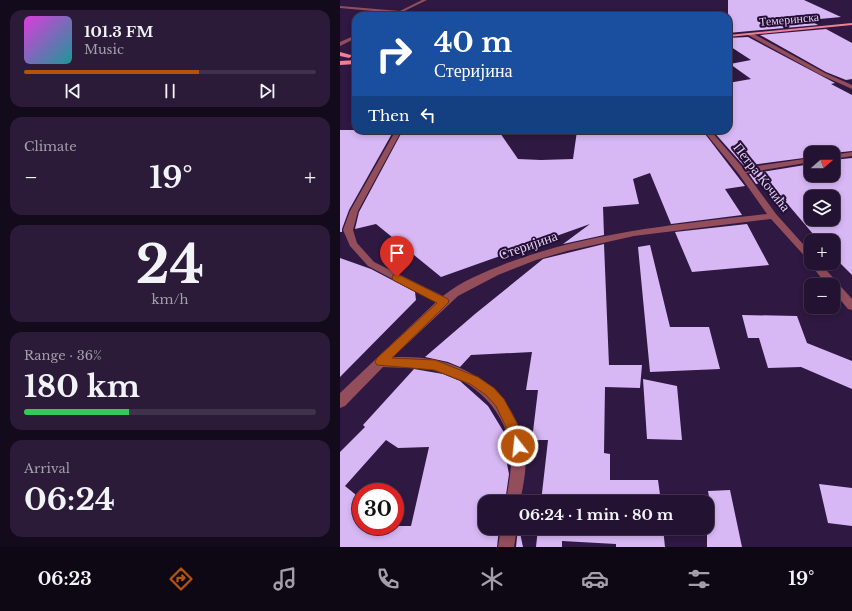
<!DOCTYPE html>
<html lang="en">
<head>
<meta charset="utf-8">
<style>
  :root { --surface:#231231; --page:#2b1b39; --text:#f1f3f6; --muted:#a39eab; --line:#40324d; --accent:#b45309 }
  body { margin:0; font-family:"Libre Baskerville",serif; background:var(--page); color:var(--text); height:100vh; display:flex; flex-direction:column; font-size:15px; white-space:nowrap }
  * { box-sizing:border-box; margin:0 }
  p { font-size:13px; color:var(--muted) }
  .icon { flex:none; width:22px; height:22px; fill:none; stroke:currentColor; stroke-width:2; stroke-linecap:round; stroke-linejoin:round }
  .map { position:relative; flex:1; overflow:hidden }
  .details { display:flex; flex-direction:column; gap:10px; padding:10px; background:#130a1b; width:340px }
  .details>* { flex:none }
  .top-card { position:absolute; left:12px; top:12px; width:380px; height:122px; border-radius:12px; box-shadow:0 2px 6px #0003,0 0 0 1px var(--line); background:#1a4fa0; color:#fff; overflow:hidden }
  .needle { width:26px; rotate:70deg }
  .fabs { position:absolute; left:464px; top:146px; display:grid; gap:8px }
  .fabs a { display:grid; place-items:center; width:36px; height:36px; border-radius:8px; background:var(--surface); box-shadow:0 2px 6px #0003,0 0 0 1px var(--line); font-size:20px }
  .speed { position:absolute; left:12px; top:483px; display:flex; gap:8px; font-size:20px; font-weight:700; text-align:center }
  .speed>* { display:grid; place-content:center; width:52px; height:52px; border-radius:50%; background:var(--surface); box-shadow:0 2px 6px #0003,0 0 0 1px var(--line); line-height:1 }
  .speed .limit { border:6px solid #d22; background:#fff; color:#111 }
  .pin { position:absolute; display:grid; place-items:center; width:34px; height:34px; color:#fff; margin:-41px -17px; border-radius:50% 50% 50% 0; rotate:-45deg; box-shadow:0 0 4px #0007 }
  .pin .icon { rotate:45deg }
  .me { position:absolute; width:44px; margin:-22px; rotate:344deg; stroke-linejoin:round; filter:drop-shadow(0 0 3px #0008) }
  .turn { display:flex; align-items:center; gap:14px; height:84px; padding:0 16px; font-size:18px }
  .turn .icon { width:52px; height:52px; stroke-width:2.5 }
  .turn b { display:block; font-size:28px; line-height:34px }
  .then { display:flex; align-items:center; height:38px; padding:0 16px; background:#0003; gap:8px; font-size:15px }
  .big { font-size:30px; font-weight:700; line-height:1.1 }
  .details .tile { flex:1; display:flex; flex-direction:column; justify-content:center; gap:6px; min-width:0; padding:0 14px; border-radius:12px; background:var(--page) }
  .details .dial { align-items:center; gap:0 }
  .dial b { font-size:52px; line-height:1 }
  .song { display:flex; align-items:center; gap:12px }
  .cover { width:48px; height:48px; border-radius:6px; background:linear-gradient(135deg,hsl(300 70% 55%),hsl(180 70% 35%)) }
  .played { height:4px; border-radius:2px; background:linear-gradient(90deg,var(--accent) 60%,var(--line) 60%) }
  .keys { display:flex; justify-content:space-around; direction:ltr }
  .heat { display:flex; justify-content:space-between; align-items:center; font-size:22px; direction:ltr }
  .charge { height:6px; border-radius:3px; background:linear-gradient(90deg,#34c759 36%,var(--line) 0) }
  .trip { position:absolute; left:138px; top:495px; width:236px; height:40px; border-radius:12px; background:var(--surface); box-shadow:0 2px 6px #0003,0 0 0 1px var(--line); font-weight:700; line-height:40px; text-align:center }
  .tab-bar { display:flex; height:64px; justify-content:space-around; align-items:center; background:#0e0714; color:var(--muted) }
  .tab-bar .icon { width:28px; height:28px }
  .tab-bar .active { color:var(--accent) }
  .tab-bar b { font-size:18px; color:var(--text) }
  main { display:flex; flex:1; min-height:0 }
  .map>svg:first-child { display:block }
</style>
</head>
<body>
<main>
<section class="details">
<div class="tile">
<div class="song"><i class="cover"></i><div><b>101.3 FM</b><p>Music</p></div></div>
<div class="played"></div>
<div class="keys"><svg class="icon" aria-label="previous" viewBox="0 0 24 24"><path d="M18 5L8 12l10 7zM5 5v14"/></svg><svg class="icon" aria-label="pause" viewBox="0 0 24 24"><path d="M8 5v14M16 5v14"/></svg><svg class="icon" aria-label="next" viewBox="0 0 24 24"><path d="M6 5l10 7-10 7zM19 5v14"/></svg></div>
</div>
<div class="tile"><p>Climate</p>
<div class="heat"><a>−</a><b class="big">19°</b><a>+</a></div>
</div>
<div class="tile dial"><b>24</b><p>km/h</p></div>
<div class="tile"><p>Range · 36%</p><b class="big">180 km</b><div class="charge"></div></div>
<div class="tile"><p>Arrival</p><b class="big">06:24</b></div>
</section>
<div class="map">
<svg width="512" height="547" viewBox="0 0 512 547">
  <rect width="100%" height="100%" fill="#2f1841"/>
  <path fill="#d7b7f4" fill-rule="evenodd" d="M388,0h76l37,17 -32,3 9,5 -90,8z
    M486,29l26,14v36l-6,1 -20,-8 -66,-37z
    M408,37l87,46 -4,1 21,11v56l-19,2h-22v4l-67,9 -32,-36h16v-47l23,-4 -21,-15 21,-4 -23,-15v-7z
    M0,130h54l-45,80 -7,19v3h-2z
    M63,130h95l20,29 23,1 32,-1 4,-28 125,-1 43,56 -20,3 17,26 -71,9 -21,-51 -17,6 6,25 -36,3 1,28 -41,9 27,-20 -149,53 -65,-53 -21,5 4,-17z
    M512,158v117l-19,-19v-15h-14l-51,-60 -12,3 -7,-10 62,-10v11h22v-15zM471,197h22v22h-22z
    M407,224l22,41 -77,7 -17,-40z
    M264,244l5,121h33l-2,23 -35,-1 -1,66 6,1v26h48l3,22h-120l7,-62h-16l6,-50h-12l6,-38 -61,3 -11,12 -12,-5 -23,-5 50,-43 68,-55z
    M310,245l20,82h39l11,42 -70,3 -12,-125z
    M0,258l31,11 44,23 1,8 -76,77z
    M402,315l55,1 10,27 45,18v28l-51,-22 -33,1 -9,-30h-11z
    M74,369l29,5 17,7 28,25 17,28 2,5h-5l7,35 -4,28h-20v26h14l-2,19h-157v-95l25,-25 -2,-2zM46,440l12,8 31,-1 -18,79h-50v-27l-16,-13z
    M303,379l34,7 5,54 -35,-1z
    M479,484l33,4v38l-24,-3z
    M390,490l12,57h-35v-26h6l-5,-30z
    M178,528h1l4,19h-7z
    M198,528h125l2,19h-49v-3l-54,-3v6h-26z"/>
  <g fill="none" stroke-linecap="round" stroke-linejoin="round">
    <path fill="#934e5c" fill-rule="evenodd" d="M82,0h5l-31,15 -2,-1 1,-1 -55,-5v-2l60,5z
      M408,33h4l73,40 27,12v4l-31,-14 -73,-40z
      M16,35v3l-16,8v-4z
      M56,130h6l-44,81 -5,19 4,13 17,19 69,34c18,-15 42,-24 64,-33 84,-31 172,-39 260,-49l-29,-41 -35,-43h7l33,38 68,-10v4l-65,11 30,41 35,39v10h9l32,36v11l-4,-1 -15,-18v-6h-6l-16,-20 -1,-3 -39,-43 -137,17 -67,15 -31,9 -38,15 -40,21 -65,61c12,0 25,0 37,2 48,8 90,43 95,94 2,17 -2,33 -5,49h-14c2,-16 6,-32 5,-48 -3,-44 -40,-78 -83,-85 -15,-2 -30,-1 -45,-2l-38,39 -5,2v-15l96,-91 -68,-36 -18,-20 -7,-16 7,-19z
      M512,152v4l-19,3v-4z
      M161,528h16l-3,19h-16z"/>
    <path fill="#f27f97" fill-rule="evenodd" d="M512,23v2l-124,12v-2z
      M0,52l11,3 1,1 -3,2 -9,-2z
      M16,60v4l-16,1v-4z"/>
  </g>
  <path fill="#b45309" stroke="#753606" d="M57,274l51,25 1,3 -57,56 43,2 43,17 16,11 10,11 13,24 7,23 -2,4 -4,2 -5,-2 -8,-25 -9,-19 -10,-11 -16,-11 -36,-14 -57,-5 -2,-3 2,-4 60,-55 -44,-23 -1,-3 1,-2z"/>
  <g text-anchor="middle" dominant-baseline="central" stroke-width="4" stroke-linejoin="round" paint-order="stroke">
    <g font-size="12" fill="#ded1eb" stroke="#250e36">
      <text transform="translate(449 19) rotate(-5)">Темеринска</text>
    </g>
    <g font-size="14" fill="#ded1eb" stroke="#250e36">
      <text transform="translate(422 177) rotate(52)">Петра Кочића</text>
      <text transform="translate(188 245) rotate(-19)">Стеријина</text>
    </g>
  </g>
</svg>
<div class="fabs">
<a><svg class="needle" viewBox="-14 -14 28 28"><path d="M0-13l5 13h-10z" fill="#e53935"/><path d="M0 13l5-13h-10z" fill="#a39eab"/></svg></a>
<a><svg class="icon" aria-label="layers" viewBox="0 0 24 24"><path d="M12 4l9 5-9 5-9-5zM3 14l9 5 9-5"/></svg></a>
<a>+</a>
<a>−</a>
</div>
<div class="speed"><div class="limit">30</div></div>
<div class="pin" style="left:57px;top:277px;background:#d93025"><svg class="icon" aria-label="arrive" viewBox="0 0 24 24"><path d="M6 21V4h12l-3 4 3 4H6"/></svg></div>
<svg class="me" style="left:178px;top:446px" viewBox="-20 -20 40 40"><circle r="17" fill="#b45309" stroke="#fff" stroke-width="3"/><path d="M0-11L8 9 0 5-8 9z" fill="#fff"/></svg>
<div class="trip">06:24 · 1 min · 80 m</div>
<div class="top-card">
<div class="turn"><svg class="icon" aria-label="right" viewBox="0 0 24 24"><path d="M7 20v-9h11M14 6l5 5-5 5"/></svg><div><b>40 m</b>Стеријина</div></div>
<div class="then">Then<svg class="icon" aria-label="left" viewBox="0 0 24 24"><path d="M17 20v-9H6M10 6l-5 5 5 5"/></svg></div>
</div>
</div>
</main>
<nav class="tab-bar">
<b>06:23</b>
<svg class="icon active" aria-label="directions" viewBox="0 0 24 24"><path d="M12 3l9 9-9 9-9-9zM9 14v-3h6M13 9l2 2-2 2"/></svg>
<svg class="icon" aria-label="music" viewBox="0 0 24 24"><path d="M9 18V5l10-2v13"/><circle cx="6" cy="18" r="3"/><circle cx="16" cy="16" r="3"/></svg>
<svg class="icon" aria-label="phone" viewBox="0 0 24 24"><path d="M5 4h4l2 5-3 2q2 4 5 5l2-3 5 2v4C11 20 4 13 5 4z"/></svg>
<svg class="icon" aria-label="climate" viewBox="0 0 24 24"><path d="M12 3v18M4 7l16 10M4 17L20 7"/></svg>
<svg class="icon" aria-label="car" viewBox="0 0 24 24"><path d="M5 17H2v-5l4-1 3-4h7l3 4 3 1v5h-3M9 17h6M6 11h13"/><circle cx="7" cy="17" r="2"/><circle cx="17" cy="17" r="2"/></svg>
<svg class="icon" aria-label="filters" viewBox="0 0 24 24"><path d="M4 7h16M4 17h16"/><circle cx="9" cy="7" r="2"/><circle cx="15" cy="17" r="2"/></svg>
<b>19°</b>
</nav>
</body>
</html>
